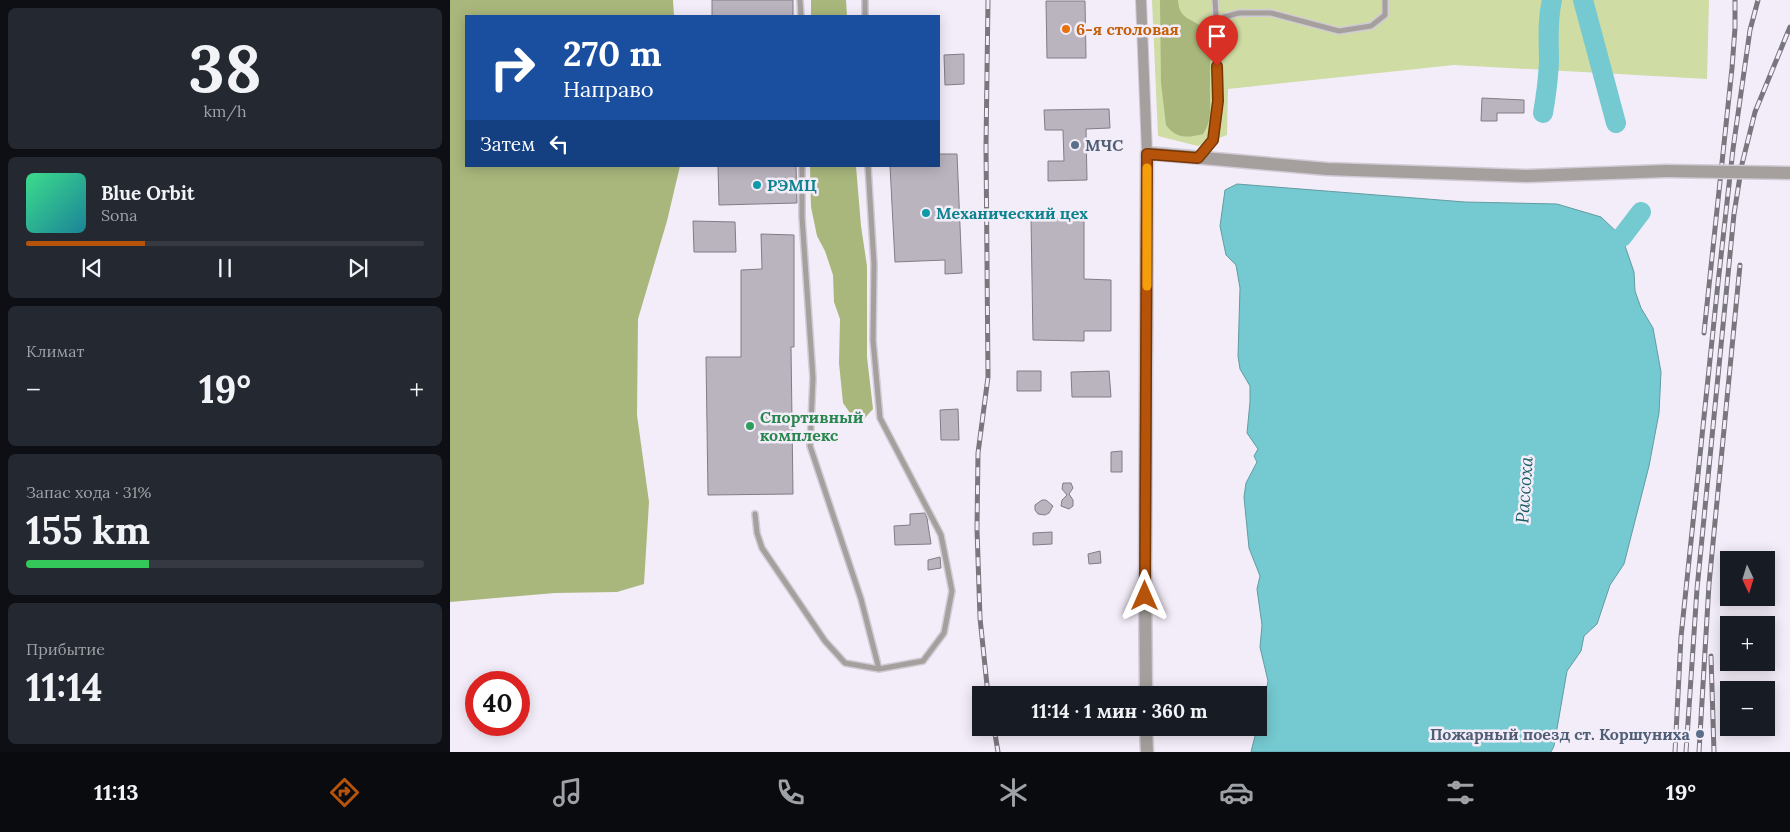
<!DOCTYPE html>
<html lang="ru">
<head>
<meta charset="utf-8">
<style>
  :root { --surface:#171b24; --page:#242831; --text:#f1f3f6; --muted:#9ea1a6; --line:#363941; --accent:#b45309 }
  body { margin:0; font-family:Lora,serif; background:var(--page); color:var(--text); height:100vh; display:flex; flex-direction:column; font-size:19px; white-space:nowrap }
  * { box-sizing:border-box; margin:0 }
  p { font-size:16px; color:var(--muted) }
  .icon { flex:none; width:28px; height:28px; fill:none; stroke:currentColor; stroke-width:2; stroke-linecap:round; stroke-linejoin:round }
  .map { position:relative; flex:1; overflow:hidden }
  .details { display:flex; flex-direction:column; gap:8px; padding:8px; background:#0d0f14; width:450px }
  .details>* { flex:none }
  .top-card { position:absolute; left:15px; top:15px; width:475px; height:152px; border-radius:0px; box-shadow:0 2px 12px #0003; background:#1a4fa0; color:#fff; overflow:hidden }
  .needle { width:32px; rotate:176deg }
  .controls { position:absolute; left:1270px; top:551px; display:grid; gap:10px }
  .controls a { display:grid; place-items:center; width:55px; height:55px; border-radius:0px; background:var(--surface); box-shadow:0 2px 12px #0003; font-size:25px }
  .speed { position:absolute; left:15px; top:671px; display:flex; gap:10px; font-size:25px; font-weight:700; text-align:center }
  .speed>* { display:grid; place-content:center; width:65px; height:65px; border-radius:50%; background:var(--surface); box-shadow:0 2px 12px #0003; line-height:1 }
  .speed .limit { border:8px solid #d22; background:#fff; color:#111 }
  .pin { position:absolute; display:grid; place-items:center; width:42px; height:42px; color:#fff; margin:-51px -21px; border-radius:50% 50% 50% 0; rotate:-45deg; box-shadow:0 0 5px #0007 }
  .pin .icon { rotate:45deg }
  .me { position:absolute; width:55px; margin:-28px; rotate:0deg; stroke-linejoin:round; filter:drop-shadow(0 0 4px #0008) }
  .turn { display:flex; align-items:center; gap:18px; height:105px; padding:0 15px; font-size:22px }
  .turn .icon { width:65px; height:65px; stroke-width:2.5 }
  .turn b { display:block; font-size:35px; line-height:42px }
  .then { display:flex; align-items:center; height:48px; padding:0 15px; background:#0003; gap:10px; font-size:19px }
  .big { font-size:38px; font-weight:700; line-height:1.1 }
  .details .tile { flex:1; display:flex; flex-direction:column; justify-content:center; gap:8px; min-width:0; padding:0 18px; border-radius:8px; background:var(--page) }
  .details .dial { align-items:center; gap:0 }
  .dial b { font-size:65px; line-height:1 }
  .song { display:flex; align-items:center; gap:15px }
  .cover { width:60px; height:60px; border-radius:8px; background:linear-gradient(135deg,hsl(150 70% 55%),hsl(190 70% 35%)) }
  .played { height:5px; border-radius:2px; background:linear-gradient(90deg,var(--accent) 30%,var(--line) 30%) }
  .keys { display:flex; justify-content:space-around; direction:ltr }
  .heat { display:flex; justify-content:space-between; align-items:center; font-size:28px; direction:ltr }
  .charge { height:8px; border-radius:4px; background:linear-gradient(90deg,#34c759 31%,var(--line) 0) }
  .trip { position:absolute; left:522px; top:686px; width:295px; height:50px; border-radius:0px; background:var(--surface); box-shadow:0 2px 12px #0003; font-weight:700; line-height:50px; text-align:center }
  .dock { display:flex; height:80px; justify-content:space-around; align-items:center; background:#090b0e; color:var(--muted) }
  .dock .icon { width:35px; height:35px }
  .dock .on { color:var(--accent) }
  .dock b { font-size:22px; color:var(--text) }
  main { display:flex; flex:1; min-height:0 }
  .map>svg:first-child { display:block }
</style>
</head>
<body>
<main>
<section class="details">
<div class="tile dial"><b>38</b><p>km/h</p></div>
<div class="tile">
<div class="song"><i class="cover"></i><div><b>Blue Orbit</b><p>Sona</p></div></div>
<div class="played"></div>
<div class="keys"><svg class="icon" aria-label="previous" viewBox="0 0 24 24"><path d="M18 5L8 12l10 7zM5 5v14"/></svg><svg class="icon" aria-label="pause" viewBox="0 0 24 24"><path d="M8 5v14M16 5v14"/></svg><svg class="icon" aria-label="next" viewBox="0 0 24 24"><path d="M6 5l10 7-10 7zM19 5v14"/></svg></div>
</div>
<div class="tile"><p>Климат</p>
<div class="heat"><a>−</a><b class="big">19°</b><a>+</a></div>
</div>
<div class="tile"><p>Запас хода · 31%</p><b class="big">155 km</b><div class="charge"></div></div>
<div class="tile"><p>Прибытие</p><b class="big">11:14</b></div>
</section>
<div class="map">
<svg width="1340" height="752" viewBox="0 0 1340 752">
  <rect width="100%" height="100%" fill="#f3edf9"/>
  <path fill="#cfdca4" d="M702,0h557l-2,79 -253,-14 -226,24 -1,46 -29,11 -40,-10z"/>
  <path fill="#a9b77c" d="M0,0h223l1,16h-208v150h214l-13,55 -29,98 -1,96 12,87 -5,82 -27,8 -62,1 -105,9z
    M361,0h35l1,16h-36z
    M710,0h18c1,18 11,18 23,26 4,3 8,9 11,13 -2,15 -2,29 -2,44 -1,18 4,35 -7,51 -15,4 -27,5 -37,-9l-5,-42z
    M360,166h46l5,60 6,40v91l6,52 -10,11 -13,-7 -7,-10 -4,-40 1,-44 -6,-17 -1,-27 -8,-24 -8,-15 -6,-29z"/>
  <path fill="#75c9d0" stroke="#629ca2" d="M787,184l228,18 92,2 44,13 21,20 12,35 1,19 6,17 12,20 8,44 -2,41 -10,53 -25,98 -14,21 -13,39 -13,12 -3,15 -14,20 -13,75 -3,6h-300l6,-24h2l9,-47 -8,-34 2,-22 -5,-36 3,-13 -11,-28 -5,-51 2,-14 11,-21 -3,-6 4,-7 -11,-16 3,-31v-16l-10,-17 -2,-13 2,-68 -4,-23 -10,-10 -6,-29 5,-36z"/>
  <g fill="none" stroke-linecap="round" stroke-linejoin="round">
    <path stroke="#75c9d0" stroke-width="20" d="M1133,0l33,123
      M1093,113c3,-17 5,-33 6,-50 0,-21 -2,-43 3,-63
      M1148,246l24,-9 19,-25"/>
  </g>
  <path fill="#bab4bf" stroke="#827c87" d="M262,0h81v16h-81z
    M596,1h39l1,57h-39z
    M514,54v30l-19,1 -1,-30z
    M1032,98l42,2v13h-27v8h-16z
    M659,109l1,19 -24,1 1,51 -39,1v-20h16l-1,-31h-18l-1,-20z
    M489,154h18l5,119 -17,1v-14l-50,2 -5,-96h49z
    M268,166h78l1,37 -78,2z
    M581,218h53v61l27,1v51h-27v10l-51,-1z
    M243,221l42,1 1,30h-42z
    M311,234l33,1v112h-3l2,147 -85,1 -2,-138h35v-87l21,-1z
    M567,371h24v20h-24z
    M659,371l2,26h-39l-1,-25z
    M508,409l1,31h-18l-1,-30z
    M672,451v21h-11v-20z
    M613,483h8l2,5 -4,6 4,6v6l-4,3 -8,-3 1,-6 5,-5 -5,-6z
    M592,500h4l7,6 -4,7 -4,2 -7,-1 -3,-4v-5z
    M475,513l2,5 4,26 -36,1 -1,-19 16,-1v-11z
    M602,532v12l-19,1v-12z
    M650,551l1,12 -12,1 -1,-10z
    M490,557l1,11 -13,2v-10z"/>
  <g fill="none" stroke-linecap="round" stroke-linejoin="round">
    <g stroke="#d1cbd6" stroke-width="8">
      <path id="service" d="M350,0l1,16
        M415,16v-16
        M767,31l7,-14 15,-4h32l68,18 32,-5 14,-11v-15
        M750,156l13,-15 4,-40v-70l-2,-31
        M352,166v51l11,161 -3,68 51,153 18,70 44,-8 21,-28 8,-42 -11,-56 -61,-117 -7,-78 1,-76 -6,-98
        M305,514l2,19 5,15 63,93 20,22 34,6"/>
    </g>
    <g stroke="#d1cbd6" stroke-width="12">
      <path id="minor" d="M691,0l6,153"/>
    </g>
    <g stroke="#d1cbd6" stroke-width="15">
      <path id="tertiary" d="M696,695l-1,-118 2,-424 180,16 200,7 139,-5
        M696,728l1,24"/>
    </g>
    <use href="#service" stroke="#a5a09d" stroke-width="5"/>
    <use href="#minor" stroke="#a5a09d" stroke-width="10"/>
    <use href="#tertiary" stroke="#a5a09d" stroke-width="12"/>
    <g stroke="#79767e" stroke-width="5">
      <path id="rail" d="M538,0l-2,146 2,231 -10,76 -1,76 3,89 8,77
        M1254,333l28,-265 3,-40v-28
        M1261,656l3,96
        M544,728l4,24
        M1225,752l6,-115 37,-354 15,-134 17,-119 8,-30
        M1236,752l11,-163 37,-375 8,-50 13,-52 35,-85
        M1249,752l10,-168 31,-319"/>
    </g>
    <use href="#rail" stroke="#f3edf9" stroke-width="3" stroke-dasharray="9" stroke-linecap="butt"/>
    <g stroke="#d1cbd6" stroke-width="15" stroke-linecap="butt">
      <path id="tertiary-bridge" d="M1216,171l124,2"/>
    </g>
    <use href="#tertiary-bridge" stroke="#a5a09d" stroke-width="12"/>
  </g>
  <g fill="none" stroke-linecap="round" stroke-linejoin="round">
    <g stroke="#753606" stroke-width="12">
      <path id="route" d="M695,596l2,-442 51,4 15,-18 5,-39 -1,-35"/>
    </g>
    <use href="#route" stroke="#b45309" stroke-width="9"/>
    <path stroke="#f59e0b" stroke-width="9" d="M697,286v-118"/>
  </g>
  <circle fill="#e8710a" stroke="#f3edf9" stroke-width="2" cx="616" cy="29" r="5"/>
  <g fill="#5c6f8a" stroke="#f3edf9" stroke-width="2">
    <circle cx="625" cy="145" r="5"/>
    <circle cx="1250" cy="734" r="5"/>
  </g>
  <g fill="#0f9aa8" stroke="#f3edf9" stroke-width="2">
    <circle cx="307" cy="185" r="5"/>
    <circle cx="476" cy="213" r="5"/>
  </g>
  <circle fill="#2e9e5b" stroke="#f3edf9" stroke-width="2" cx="300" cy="426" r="5"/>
  <g text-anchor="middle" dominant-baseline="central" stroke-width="5" stroke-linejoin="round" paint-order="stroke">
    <g font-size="16" font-weight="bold" fill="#c56008" stroke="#f3edf9" text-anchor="start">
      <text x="626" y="29">6-я столовая</text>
    </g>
    <g font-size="16" font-weight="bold" fill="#4e5e75" stroke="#f3edf9" text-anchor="start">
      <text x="635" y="145">МЧС</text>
      <text x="1240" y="734" text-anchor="end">Пожарный поезд ст. Коршуниха</text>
    </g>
    <g font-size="16" font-weight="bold" fill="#0d838f" stroke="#f3edf9" text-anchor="start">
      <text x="317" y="185">РЭМЦ</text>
      <text x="486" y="213">Механический цех</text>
    </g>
    <g font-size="16" font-weight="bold" fill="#27864d" stroke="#f3edf9" text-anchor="start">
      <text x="310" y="417">Спортивный<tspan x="310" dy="18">комплекс</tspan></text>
    </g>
    <g font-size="18" font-style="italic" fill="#195f65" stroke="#f3edf9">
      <text transform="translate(1074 490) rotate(-86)">Рассоха</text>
    </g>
  </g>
</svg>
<div class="controls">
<a><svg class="needle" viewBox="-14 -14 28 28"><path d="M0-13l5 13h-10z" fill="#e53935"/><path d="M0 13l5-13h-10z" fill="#9ea1a6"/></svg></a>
<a>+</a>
<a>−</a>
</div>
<div class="speed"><div class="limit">40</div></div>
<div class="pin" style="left:767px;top:66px;background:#d93025"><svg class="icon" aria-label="arrive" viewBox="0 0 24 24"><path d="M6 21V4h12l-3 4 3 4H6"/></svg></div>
<svg class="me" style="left:695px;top:596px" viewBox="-20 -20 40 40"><path d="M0-17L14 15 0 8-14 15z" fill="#b45309" stroke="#fff" stroke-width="4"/></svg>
<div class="trip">11:14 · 1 мин · 360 m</div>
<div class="top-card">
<div class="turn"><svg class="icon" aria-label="right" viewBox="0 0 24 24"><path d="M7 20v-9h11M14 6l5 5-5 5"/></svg><div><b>270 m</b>Направо</div></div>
<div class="then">Затем<svg class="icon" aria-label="left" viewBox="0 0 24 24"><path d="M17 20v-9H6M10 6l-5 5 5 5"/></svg></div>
</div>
</div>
</main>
<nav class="dock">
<b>11:13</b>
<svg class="icon on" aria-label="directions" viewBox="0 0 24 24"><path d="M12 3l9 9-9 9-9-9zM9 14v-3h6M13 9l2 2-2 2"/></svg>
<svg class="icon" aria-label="music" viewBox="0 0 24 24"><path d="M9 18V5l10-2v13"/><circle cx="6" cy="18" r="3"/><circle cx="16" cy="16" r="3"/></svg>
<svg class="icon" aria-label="phone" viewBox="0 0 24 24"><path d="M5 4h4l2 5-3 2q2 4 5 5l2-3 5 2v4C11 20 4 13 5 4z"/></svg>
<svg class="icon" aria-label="climate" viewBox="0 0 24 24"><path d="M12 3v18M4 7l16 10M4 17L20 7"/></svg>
<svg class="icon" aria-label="car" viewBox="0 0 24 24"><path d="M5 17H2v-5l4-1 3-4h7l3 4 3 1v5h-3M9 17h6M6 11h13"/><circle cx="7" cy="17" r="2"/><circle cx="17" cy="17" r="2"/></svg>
<svg class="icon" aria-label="filters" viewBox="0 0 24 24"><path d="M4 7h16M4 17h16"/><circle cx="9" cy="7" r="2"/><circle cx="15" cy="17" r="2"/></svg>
<b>19°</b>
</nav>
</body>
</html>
